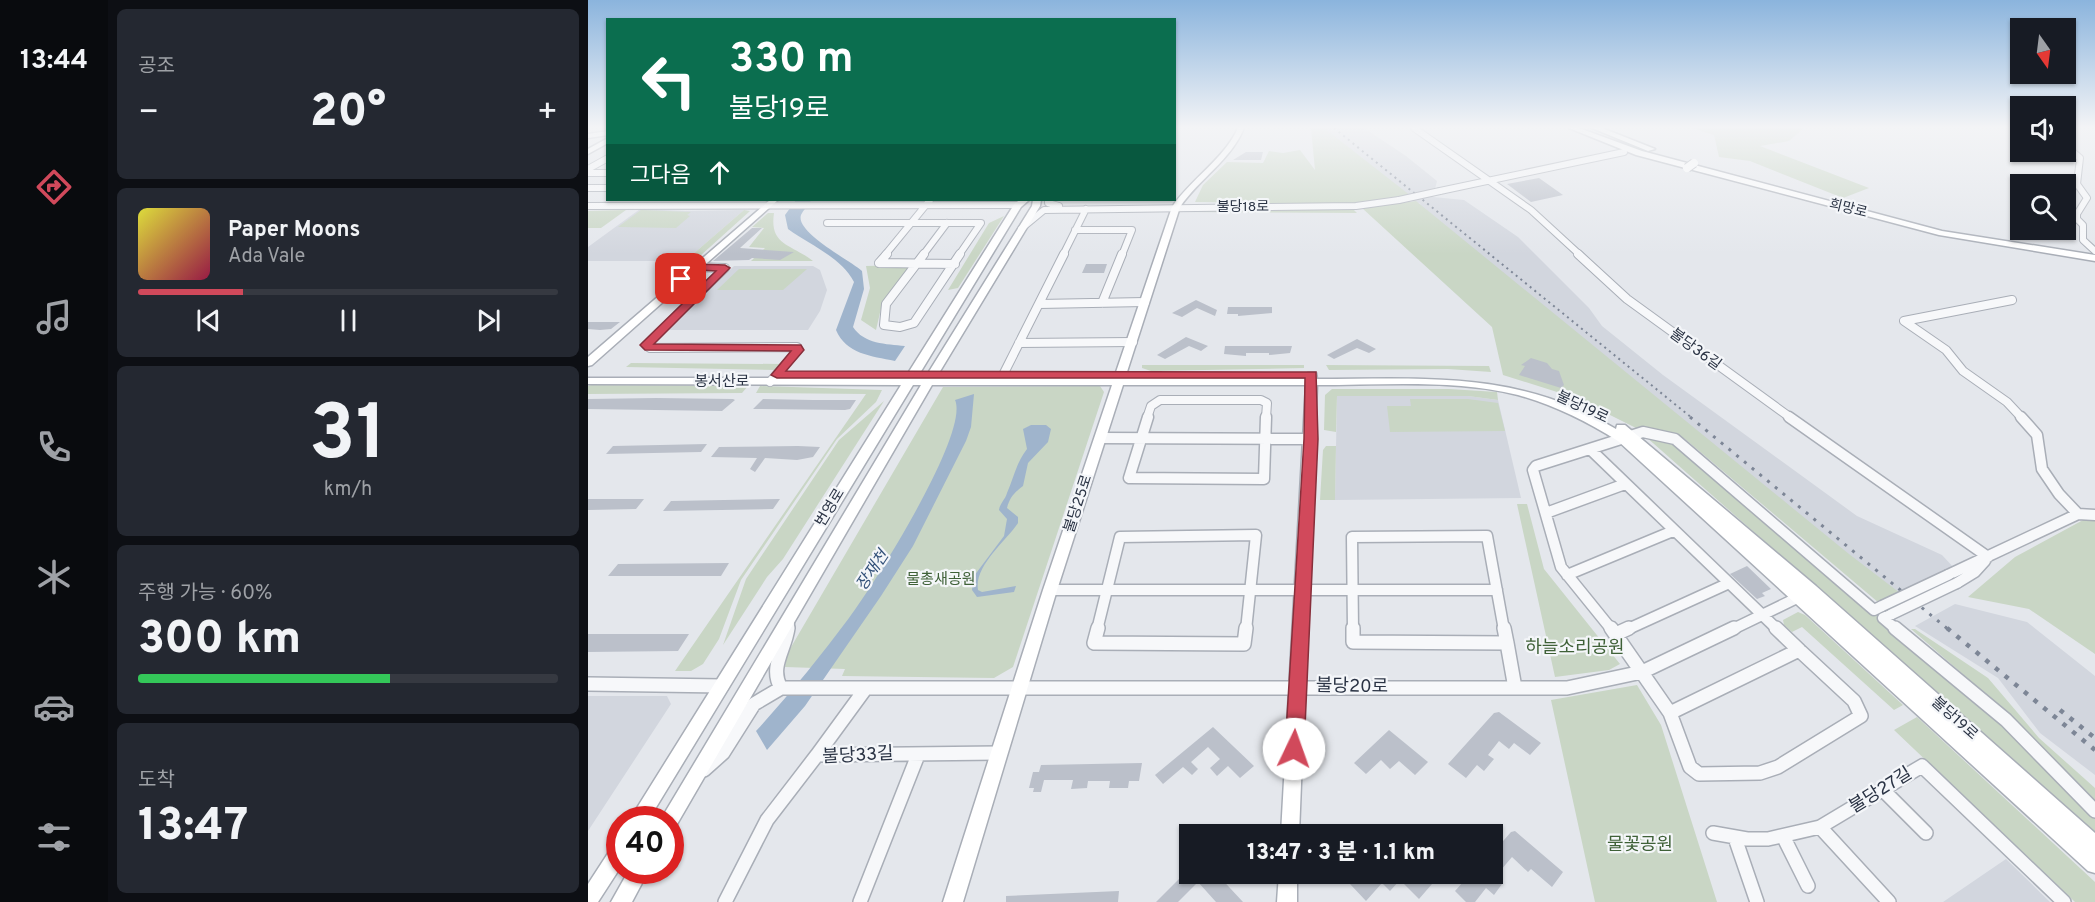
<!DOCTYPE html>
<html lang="ko">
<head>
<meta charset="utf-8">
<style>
  :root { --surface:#171b24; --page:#242831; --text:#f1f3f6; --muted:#9ea1a6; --line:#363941; --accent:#d1495b }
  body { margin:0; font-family:Overpass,"Noto Sans KR",sans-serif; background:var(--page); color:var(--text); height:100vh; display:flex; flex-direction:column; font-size:22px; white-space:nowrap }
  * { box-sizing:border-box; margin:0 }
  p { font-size:20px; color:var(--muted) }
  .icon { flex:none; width:33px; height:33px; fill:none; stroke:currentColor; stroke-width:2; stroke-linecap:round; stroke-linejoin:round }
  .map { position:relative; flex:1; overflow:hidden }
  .drawer { display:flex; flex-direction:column; gap:9px; padding:9px; background:#0d0f14; width:480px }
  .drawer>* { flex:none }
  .banner { position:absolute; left:18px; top:18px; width:570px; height:183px; border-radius:0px; box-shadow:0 2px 4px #0004; background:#0b6e4f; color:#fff; overflow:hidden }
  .needle { width:39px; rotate:166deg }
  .tools { position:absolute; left:1422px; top:18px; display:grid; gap:12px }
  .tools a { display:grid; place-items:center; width:66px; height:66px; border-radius:0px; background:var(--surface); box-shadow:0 2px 4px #0004; font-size:30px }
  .speed { position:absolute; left:18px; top:806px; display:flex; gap:12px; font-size:30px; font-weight:700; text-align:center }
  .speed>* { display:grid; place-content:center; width:78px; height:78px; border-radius:50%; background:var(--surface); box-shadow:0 2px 4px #0004; line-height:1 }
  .speed .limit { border:9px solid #d22; background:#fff; color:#111 }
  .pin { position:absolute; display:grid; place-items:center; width:51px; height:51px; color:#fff; margin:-26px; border-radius:12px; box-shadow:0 3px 9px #0006 }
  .me { position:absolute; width:66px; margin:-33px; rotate:3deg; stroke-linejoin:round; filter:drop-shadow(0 0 4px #0008) }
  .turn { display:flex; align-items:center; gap:21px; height:126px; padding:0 24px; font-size:27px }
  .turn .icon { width:78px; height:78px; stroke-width:2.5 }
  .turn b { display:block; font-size:42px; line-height:51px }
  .then { display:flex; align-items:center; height:57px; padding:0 24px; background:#0003; gap:12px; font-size:22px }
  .big { font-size:45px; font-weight:800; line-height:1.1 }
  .drawer .card { flex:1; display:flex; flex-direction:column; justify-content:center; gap:9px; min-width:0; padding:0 21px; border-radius:9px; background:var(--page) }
  .drawer .dial { align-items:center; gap:0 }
  .dial b { font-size:78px; line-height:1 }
  .song { display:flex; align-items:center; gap:18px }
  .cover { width:72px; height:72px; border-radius:9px; background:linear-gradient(135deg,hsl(60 70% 55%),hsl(340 70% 35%)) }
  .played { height:6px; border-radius:3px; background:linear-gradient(90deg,var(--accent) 25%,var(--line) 25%) }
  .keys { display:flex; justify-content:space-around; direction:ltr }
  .heat { display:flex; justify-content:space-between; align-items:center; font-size:33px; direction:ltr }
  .charge { height:9px; border-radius:4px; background:linear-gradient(90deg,#34c759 60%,var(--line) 0) }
  .trip { position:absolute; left:591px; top:824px; width:324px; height:60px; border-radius:0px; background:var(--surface); box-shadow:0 2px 4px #0004; font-weight:800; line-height:60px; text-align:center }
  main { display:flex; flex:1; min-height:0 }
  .tab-bar { display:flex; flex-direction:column; width:108px; justify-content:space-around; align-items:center; background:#090b0e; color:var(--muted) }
  .tab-bar .icon { width:42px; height:42px }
  .tab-bar .active { color:var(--accent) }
  .tab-bar b { font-size:27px; color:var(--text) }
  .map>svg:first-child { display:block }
</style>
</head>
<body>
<main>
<nav class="tab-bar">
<b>13:44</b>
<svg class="icon active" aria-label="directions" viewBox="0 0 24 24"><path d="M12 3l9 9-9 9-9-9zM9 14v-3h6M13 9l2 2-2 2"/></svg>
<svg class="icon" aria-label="music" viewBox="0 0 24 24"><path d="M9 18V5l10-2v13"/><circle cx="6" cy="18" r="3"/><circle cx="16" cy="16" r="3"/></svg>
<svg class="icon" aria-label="phone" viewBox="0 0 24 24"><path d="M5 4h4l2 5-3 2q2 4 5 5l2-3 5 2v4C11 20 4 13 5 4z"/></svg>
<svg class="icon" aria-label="climate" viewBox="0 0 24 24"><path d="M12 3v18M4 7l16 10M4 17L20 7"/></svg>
<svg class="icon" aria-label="car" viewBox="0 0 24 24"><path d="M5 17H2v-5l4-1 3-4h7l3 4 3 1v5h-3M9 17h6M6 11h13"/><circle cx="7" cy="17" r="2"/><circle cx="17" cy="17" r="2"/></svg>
<svg class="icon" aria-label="filters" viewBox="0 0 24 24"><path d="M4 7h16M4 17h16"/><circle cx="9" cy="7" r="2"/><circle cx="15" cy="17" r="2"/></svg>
</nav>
<section class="drawer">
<div class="card"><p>공조</p>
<div class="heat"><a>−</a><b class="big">20°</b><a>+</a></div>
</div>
<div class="card">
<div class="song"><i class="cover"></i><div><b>Paper Moons</b><p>Ada Vale</p></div></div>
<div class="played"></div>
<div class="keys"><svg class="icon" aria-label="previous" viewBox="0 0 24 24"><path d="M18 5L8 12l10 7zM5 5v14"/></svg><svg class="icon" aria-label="pause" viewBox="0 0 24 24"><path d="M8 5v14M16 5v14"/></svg><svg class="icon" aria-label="next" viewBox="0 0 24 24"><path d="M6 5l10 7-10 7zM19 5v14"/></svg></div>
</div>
<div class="card dial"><b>31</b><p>km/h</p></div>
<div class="card"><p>주행 가능 · 60%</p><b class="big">300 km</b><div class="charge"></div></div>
<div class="card"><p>도착</p><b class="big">13:47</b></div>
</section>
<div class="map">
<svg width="1507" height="902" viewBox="0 0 1507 902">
  <rect width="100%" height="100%" fill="#e4e7ec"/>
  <path fill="#d2d6de" d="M726,128h50l42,28 31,25 -4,16 31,3 54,37 71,71 13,18 61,49 194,141 85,39 14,15 -66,31 -82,-73 -401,-318 14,-6 -22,-7z
    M52,209l45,2 59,-1 -59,51h-97v-14z
    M146,266h79l7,4 7,20 -7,21 -12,19h-142z
    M749,396h131l30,4 23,98 -186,2z
    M1367,604l72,18 68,54v99l-55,-42 -42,-55 -83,-52z
    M0,696h79l4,8 -83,127z
    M1418,859l44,43h-107z"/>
  <path fill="#c9d6c5" d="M723,128h13l87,68 -56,8 -160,-2 8,-17 24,-23 36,1 6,-12 14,2 17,-3 15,20z
    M1104,128h112l-15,13 -29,5 109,42 -26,10 -93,-37 -31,-4 -5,-22z
    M828,201l433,353 51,39 -21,10 -194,-164 -17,-7 -32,-4 -60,-30 -73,-23 -11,-48 -130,-119z
    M764,208l5,5 -175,-1 1,-3z
    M38,210l-25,18h-13v-17z
    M53,210l50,2 -4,3 3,1 -14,12 -58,-1z
    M156,210l6,1 -50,45 -15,5z
    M180,213h6c-5,33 18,31 39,48h-62l14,-13 -16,-1 15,-19 -12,-1z
    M416,216l-46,72 -10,2 41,-67z
    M320,265l3,2 -29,37 -6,26 -15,-10 9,-32 -4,-22z
    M151,269h68l-24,21h-66z
    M43,363l151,1 -5,6 -151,-3z
    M554,365h162v3l-153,3 -9,-3z
    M738,365l163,1 2,6 -43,-3 -119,1z
    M3,385l157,1 -6,7 -154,1v-8z
    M172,386l122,4 -6,12 -39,37 -96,141 -22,59 -16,25 -12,7h-16l191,-277 -110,-1z
    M512,386l4,6 -91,275 -19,11 -152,-2 3,-7 -60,-2 2,-13 156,-267z
    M744,389h117l48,3 1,8 -30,-4h-131l-1,36 -12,-2 1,-35z
    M822,399h58l30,4 7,28 -115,1 -3,-26h24z
    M296,401l-101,158 -16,18 -44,68 23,-66 93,-139z
    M1057,436l22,2 65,49 231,198 132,132v16z
    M738,446h10l-1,54h-15l3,-50z
    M929,504h10l17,65 76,95 -11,6 -54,7z
    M1497,519l10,1v134l-66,-45 -61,-12 47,-40z
    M1210,612l7,3 98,90 -9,5 -92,-83 -10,5 -8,-7 -1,-5z
    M1323,629h4l73,49 51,60 56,50v15l-91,-93z
    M1049,685l24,40 56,177h-122l-44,-202z
    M1329,717l178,165v20h-20l-181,-172z"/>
  <path fill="#9fb4cc" d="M208,200h15c-2,5 -8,10 -10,15 -6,17 50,46 61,56l2,18 -11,38c11,17 33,17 52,19l-10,15c-24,-5 -49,-7 -59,-31l18,-48c-13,-25 -44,-37 -66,-53l-3,-14z
    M386,394l-3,33 -5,14 -53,105 -32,50 -76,110 -38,44 -11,-19c33,-36 64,-74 93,-113 24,-32 121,-185 106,-218z
    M443,425h15l5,4 -3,13 -20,21 -5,23c-9,7 -13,11 -16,22l11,9v6c-12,18 -44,43 -40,67l4,2 34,-6 -2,6 -37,5 -5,-7 2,-14 30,-40 3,-17 -8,-9c1,-7 6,-10 8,-17 7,-16 9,-30 20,-44l-4,-20z"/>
  <path fill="#bbc0ca" d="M658,152h17l-2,8h-28z
    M951,178l24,17 -32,7 -24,-18z
    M164,228h10l-22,20 54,4 -14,8 -28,-2 -3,2 -36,1z
    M498,264h21l-3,9h-22z
    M608,300l21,10 -2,6 -18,-8 -15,9 -10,-4z
    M640,307h44v6l-34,3v-2h-11z
    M0,322h32l-9,7 -11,1 -12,-1z
    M598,337l22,9 -7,5 -12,-5 -24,13 -8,-4z
    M769,339l19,10 -7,4 -12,-5 -23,11 -7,-4z
    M637,346h67l-2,7 -21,2v-2h-23v3l-22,-2z
    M943,358l16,5 5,6 7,2 5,14 -3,3 -42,-13 6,-9 -4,-1z
    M68,398l77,1 2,1 -13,11 -134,-2v-10z
    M175,399l50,1h43l-6,9 -5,1 -92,-1z
    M119,444l-6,8 -95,2 7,-8z
    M131,447l79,-1 22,1 -7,10 -16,3 -32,-2 -10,14 -5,-3 7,-11 -46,-1z
    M0,499h56l-8,10 -48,1z
    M192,499l-7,10 -110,2 8,-10z
    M141,563l-8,13h-113l10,-12z
    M1159,566l24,23 -9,4 3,3 -8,3 -27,-25z
    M0,634h101l-11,17 -90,1z
    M911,712l42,31 -11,12 -16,-12 -5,6 -10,-8 -11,14 6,4 -10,12 -7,-6 -11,13 -18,-14 46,-51z
    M625,727l41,39 -14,12 -12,-12 -11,10 -7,-8 10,-9 -12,-12 -17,15 7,7 -6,6 -9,-8 -20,17 -8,-9z
    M801,730l39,32 -13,13 -16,-14 -9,8 -9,-9 -15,14 -12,-11z
    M554,763l-3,18h-10l-1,7h-19l1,-7h-22l-1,7 -16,1 2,-9h-29l-3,12h-8l1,-4h-5l4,-16h6l2,-7z
    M927,831l48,41 -11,15 -21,-18 -3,3 -16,-15 -17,20 7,7 -8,11 -8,-7 -11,14h-9l-11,-11 16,-18h21v-29l5,4 14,-16z
    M597,873h31l27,29h-27l-18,-20 -20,20h-22z
    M772,873h60l12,11 -13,15 -19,-19 -10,11 -8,-8 -16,18 -16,-17z
    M531,891l-1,11h-112v-6z"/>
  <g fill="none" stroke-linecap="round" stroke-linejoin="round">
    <g stroke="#a9aeb7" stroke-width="8">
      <path id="street-far3" d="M826,128l117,82 49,45
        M1478,146l14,12 -3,26 10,14 -10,16v5l6,6v15l12,11
        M0,169l20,-11
        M0,173h20
        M0,188h20
        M852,191l184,-39
        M460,200v3l11,3
        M0,206l430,-1
        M239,223h120
        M359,223h34l-22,32
        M433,229l23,-19 312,-4 43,-6
        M487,230h57l-10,25
        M297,255l45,-55
        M335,255l24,-32
        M475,255l23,-46"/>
    </g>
    <g stroke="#a9aeb7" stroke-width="10">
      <path id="street-far2" d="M336,254l-38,50 -2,21 16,2 14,-4 46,-69
        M990,254l49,45 164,119
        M291,263l8,-9
        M291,263l76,1
        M106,267l31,1 -79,77 4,3 147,-1 1,3 -28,32
        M1424,300l-108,21 42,29 17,21 44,31 15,16
        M514,303l20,-49
        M451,304l106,-2
        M431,343l114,-1
        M415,375l61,-121
        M559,418l4,-12 9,-6h101l6,3 -1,15"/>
    </g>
    <g stroke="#a9aeb7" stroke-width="13">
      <path id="street-far1" d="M560,417l-19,61 135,1 2,-62
        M1201,417l199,140
        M1433,417l16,18 5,34 17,25 19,20
        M512,438l211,1
        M1002,449l188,181
        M958,513l79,-29
        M979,575l106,-44
        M1360,575l130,-61 17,1
        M1369,583l18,-11 10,-11
        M462,590h447
        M1304,614l-9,4 14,12
        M200,630l1,-6
        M509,630l23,-93 136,-2 -10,95
        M765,630l-1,-93 135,-1 17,94
        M1024,630l-51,-63 -28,-97 3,-4 107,-34 32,7 199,171 8,-4
        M1038,630l101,-46
        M1143,630l70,-34"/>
    </g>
    <g stroke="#a9aeb7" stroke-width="16">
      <path id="street" d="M510,628l-4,15 150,1 2,-16
        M765,628v14l154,1
        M916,628l3,15
        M1023,628l59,85 129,-63 -23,-22
        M1307,628l111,92 89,91
        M1028,634l13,-6
        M919,643l8,45
        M0,684l134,2
        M193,688c-12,-21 4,-38 7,-60
        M1082,713l20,54 9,7 61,-1 18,-6 83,-51 -7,-15 -55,-51
        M229,755l49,-67
        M116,770l19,-17 31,-49 27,-16h786l75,-16 92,-44
        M1296,791l42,42
        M1125,833l34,6h21l52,-12
        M1147,838l22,64
        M1196,838l24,48
        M137,902l42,-82 50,-65 182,-2
        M272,902l58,-147
        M1301,902l-69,-75 102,-61 142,136"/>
    </g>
    <g stroke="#a9aeb7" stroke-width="3">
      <path id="secondary" d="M650,128h6c-13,32 -45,51 -64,79l-55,171 181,1 2,-6h8l1,6c108,0 202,-9 299,50l1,-4h8l191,161 279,247v40l-7,-2 -470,-430c-32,-20 -64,-36 -100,-46 -65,-16 -135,-10 -201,-10l-18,449h-18l25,-449h-183l-66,205 -94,312h-20l100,-312 69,-205h-180l-256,441 -6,3v-10h-9l3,-5 257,-429h-8l-264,434h-19l271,-434 -313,-1v-6h317l110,-175 5,-3h9l-8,7 -104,171h8l107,-172 1,-6h8l-1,6 -104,172h178l58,-171c19,-28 52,-48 66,-79z
        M981,128h10l63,23 300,80 153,24v6l-156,-26 -303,-80z
        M1004,128h10l53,21 -7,2z
        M20,131v4l-20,3v-4z
        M20,138v5l-20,11v-5z
        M182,200h8l-186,165 -4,1v-9z
        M32,841v27l-22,34h-10v-18l26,-40z
        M41,870h20l-17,32h-21z
        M691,873h18v29h-20z"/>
    </g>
    <use href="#street-far3" stroke="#f7f8fa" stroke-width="6"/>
    <use href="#street-far2" stroke="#f7f8fa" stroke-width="8"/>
    <use href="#street-far1" stroke="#f7f8fa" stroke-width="10"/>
    <use href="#street" stroke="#f7f8fa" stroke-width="13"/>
    <use href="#secondary" fill="#fff" fill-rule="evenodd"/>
    <path stroke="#7d8696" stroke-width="2" stroke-dasharray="2 4" stroke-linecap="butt" d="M746,128l358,290"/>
    <path stroke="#7d8696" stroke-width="3" stroke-dasharray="3 7" stroke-linecap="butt" d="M1102,417l259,213"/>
    <path stroke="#7d8696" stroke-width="4.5" stroke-dasharray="4.5 8" stroke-linecap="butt" d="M1359,628l148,122
      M1472,710l35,28"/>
    <g stroke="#a9aeb7" stroke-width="8" stroke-linecap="butt">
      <path id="street-bridge-far1" d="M811,200l41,-9"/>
    </g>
    <g stroke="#a9aeb7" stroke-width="13" stroke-linecap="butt">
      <path id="street-bridge" d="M1294,606l66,-31
        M1304,614l65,-31"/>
    </g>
    <g stroke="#a9aeb7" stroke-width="10" stroke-linecap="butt">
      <path id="secondary-bridge" d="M1099,168l7,-5"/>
    </g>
    <use href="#street-bridge-far1" stroke="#f7f8fa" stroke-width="6"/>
    <use href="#street-bridge" stroke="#f7f8fa" stroke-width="10"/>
    <use href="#secondary-bridge" stroke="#fff" stroke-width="8"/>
  </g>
  <linearGradient id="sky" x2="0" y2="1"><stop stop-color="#8bb4dd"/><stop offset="0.5" stop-color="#f3f4f6"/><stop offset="1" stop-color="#f3f4f6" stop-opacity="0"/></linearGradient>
  <rect width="1507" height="254" fill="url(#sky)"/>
  <path fill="#d1495b" stroke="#882f3b" stroke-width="1.5" d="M106,264l31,1 5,3 -76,76 147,1 3,5 -18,21 530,1 2,67 -14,310 -3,7 -7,2 -7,-2 -2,-7 19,-310 1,-61h-528l-6,-3 20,-24 -146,-1 -5,-5 2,-2 74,-72 -19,-1 -13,12h-7v-5z"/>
  <g text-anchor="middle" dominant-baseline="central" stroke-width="4.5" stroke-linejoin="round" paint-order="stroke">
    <g font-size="14" fill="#2b3445" stroke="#f4f6f9">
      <text x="655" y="207">불당18로</text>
      <text transform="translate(1260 209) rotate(14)">희망로</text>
    </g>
    <g font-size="15" fill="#2b3445" stroke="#f4f6f9">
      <text transform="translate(1107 350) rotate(36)">불당36길</text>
      <text x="134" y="382">봉서산로</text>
      <text transform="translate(994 408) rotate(25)">불당19로</text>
      <text transform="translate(491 504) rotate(-72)">불당25로</text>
      <text transform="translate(243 508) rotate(-59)">번영로</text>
      <text transform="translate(1366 719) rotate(42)">불당19로</text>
    </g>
    <g font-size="15" fill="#3f6138" stroke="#f4f6f9">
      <text x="353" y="580">물총새공원</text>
    </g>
    <g font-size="16" font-style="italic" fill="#34527a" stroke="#f4f6f9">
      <text transform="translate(285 571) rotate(-56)">장재천</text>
    </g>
    <g font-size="18" fill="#3f6138" stroke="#f4f6f9">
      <text x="987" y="648">하늘소리공원</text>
      <text x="1052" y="845">물꽃공원</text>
    </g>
    <g font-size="18" fill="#2b3445" stroke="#f4f6f9">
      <text transform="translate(764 687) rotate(1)">불당20로</text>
      <text transform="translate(270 756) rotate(-3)">불당33길</text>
      <text transform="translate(1293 791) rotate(-32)">불당27길</text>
    </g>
  </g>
</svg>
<div class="tools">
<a><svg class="needle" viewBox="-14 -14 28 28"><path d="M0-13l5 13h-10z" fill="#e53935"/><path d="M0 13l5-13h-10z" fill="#9ea1a6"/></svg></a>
<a><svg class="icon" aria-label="sound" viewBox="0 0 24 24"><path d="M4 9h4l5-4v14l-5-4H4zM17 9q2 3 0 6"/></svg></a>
<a><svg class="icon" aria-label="search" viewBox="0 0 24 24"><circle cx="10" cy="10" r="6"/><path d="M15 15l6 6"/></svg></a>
</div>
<div class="speed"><div class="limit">40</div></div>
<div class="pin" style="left:93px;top:279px;background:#d93025"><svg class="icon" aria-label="arrive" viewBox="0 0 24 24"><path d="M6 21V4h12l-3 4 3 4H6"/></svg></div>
<svg class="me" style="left:706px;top:749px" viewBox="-20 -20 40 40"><circle r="19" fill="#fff"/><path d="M0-13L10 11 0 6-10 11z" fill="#d1495b"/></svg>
<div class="trip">13:47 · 3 분 · 1.1 km</div>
<div class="banner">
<div class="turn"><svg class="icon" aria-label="left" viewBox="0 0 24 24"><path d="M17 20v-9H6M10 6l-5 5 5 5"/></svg><div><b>330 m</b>불당19로</div></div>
<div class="then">그다음<svg class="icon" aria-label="ahead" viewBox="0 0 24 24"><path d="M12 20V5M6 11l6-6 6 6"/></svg></div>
</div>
</div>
</main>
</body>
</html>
